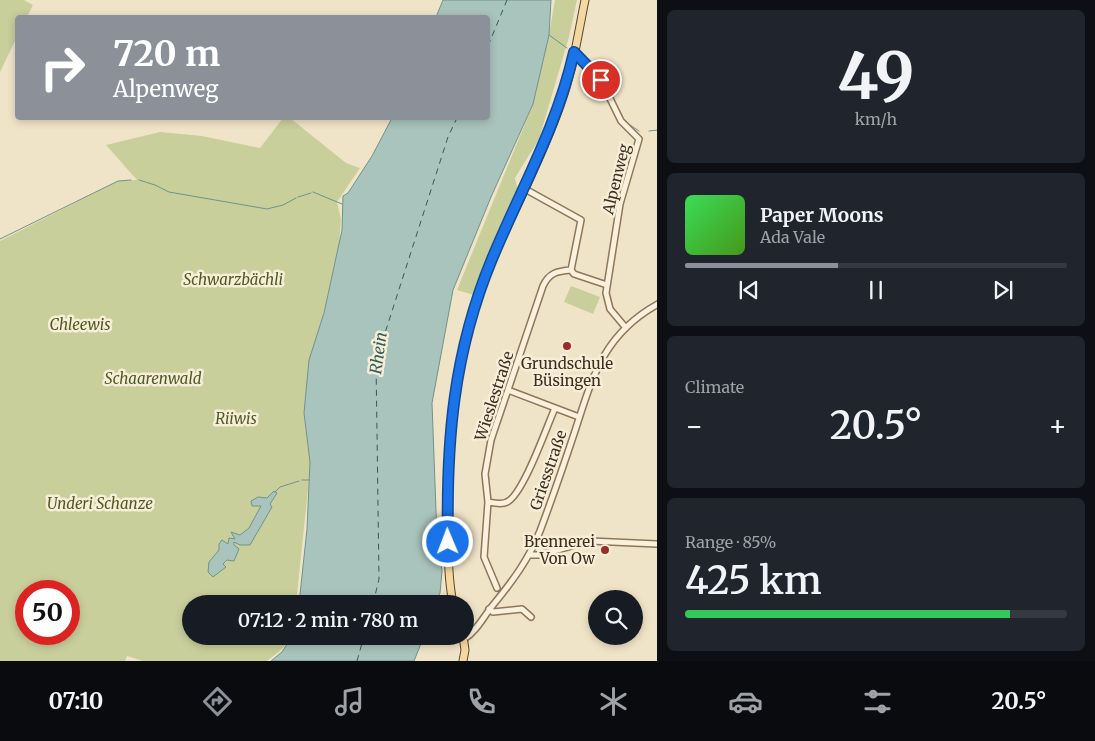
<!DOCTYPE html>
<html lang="en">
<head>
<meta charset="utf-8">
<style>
  :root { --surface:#171b24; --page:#20242c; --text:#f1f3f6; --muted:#9ea1a6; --line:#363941; --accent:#8c9099 }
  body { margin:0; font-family:Merriweather,serif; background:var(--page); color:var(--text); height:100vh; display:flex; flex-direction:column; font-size:19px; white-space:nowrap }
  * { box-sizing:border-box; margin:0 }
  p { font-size:16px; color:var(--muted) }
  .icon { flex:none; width:28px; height:28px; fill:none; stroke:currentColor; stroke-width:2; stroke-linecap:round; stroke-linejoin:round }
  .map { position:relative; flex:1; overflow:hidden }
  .drawer { display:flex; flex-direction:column; gap:10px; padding:10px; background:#0d0f14; width:438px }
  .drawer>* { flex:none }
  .top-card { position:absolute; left:15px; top:15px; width:475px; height:105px; border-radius:5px; box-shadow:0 2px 8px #0003; background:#8c9099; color:#fff; overflow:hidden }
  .tools { position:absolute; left:588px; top:590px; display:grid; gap:10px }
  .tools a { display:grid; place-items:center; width:55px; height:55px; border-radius:50%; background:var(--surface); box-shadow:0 2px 8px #0003; font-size:25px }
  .speed { position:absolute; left:15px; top:580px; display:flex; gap:10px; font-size:25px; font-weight:700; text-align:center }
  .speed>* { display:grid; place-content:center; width:65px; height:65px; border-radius:50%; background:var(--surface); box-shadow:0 2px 8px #0003; line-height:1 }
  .speed .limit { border:8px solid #d22; background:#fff; color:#111 }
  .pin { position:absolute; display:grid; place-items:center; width:42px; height:42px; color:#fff; margin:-21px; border:2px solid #fff; border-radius:50%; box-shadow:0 1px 5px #0007 }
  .me { position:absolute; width:55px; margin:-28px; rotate:359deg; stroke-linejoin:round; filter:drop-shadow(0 0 4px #0008) }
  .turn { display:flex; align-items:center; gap:18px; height:105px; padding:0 15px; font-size:22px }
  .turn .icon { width:65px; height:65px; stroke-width:2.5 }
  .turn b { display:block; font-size:35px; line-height:42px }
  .big { font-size:38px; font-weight:600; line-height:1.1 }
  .drawer .widget { flex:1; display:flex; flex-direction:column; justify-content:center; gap:8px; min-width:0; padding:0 18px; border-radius:8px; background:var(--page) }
  .drawer .dial { align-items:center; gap:0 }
  .dial b { font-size:65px; line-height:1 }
  .song { display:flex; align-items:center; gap:15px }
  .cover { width:60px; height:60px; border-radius:8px; background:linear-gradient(135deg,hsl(130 70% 55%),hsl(100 70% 35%)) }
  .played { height:5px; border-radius:2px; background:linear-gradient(90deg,var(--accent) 40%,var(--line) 40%) }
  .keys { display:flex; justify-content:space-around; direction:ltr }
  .heat { display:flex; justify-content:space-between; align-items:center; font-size:28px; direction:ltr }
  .charge { height:8px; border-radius:4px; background:linear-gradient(90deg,#34c759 85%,var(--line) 0) }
  .trip { position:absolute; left:182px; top:595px; width:292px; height:50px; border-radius:25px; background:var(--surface); box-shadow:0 2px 8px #0003; font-weight:600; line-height:50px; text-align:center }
  .dock { display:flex; height:80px; justify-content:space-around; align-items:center; background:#090b0e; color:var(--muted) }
  .dock .icon { width:35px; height:35px }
  .dock .active { color:var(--accent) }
  .dock b { font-size:22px; color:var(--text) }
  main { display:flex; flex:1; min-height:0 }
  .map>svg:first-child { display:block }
</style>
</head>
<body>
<main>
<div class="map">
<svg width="658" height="661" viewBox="0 0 658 661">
  <rect width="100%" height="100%" fill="#f0e4c8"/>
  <path fill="#c9cf9b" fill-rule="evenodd" d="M0,0h24l9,5 -6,12 -9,1 -1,19 -17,35z
    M555,0h22l-8,37 -30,102 -24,39 3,14 -44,103 -17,-5 76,-186 16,-69z
    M283,118h7l56,45 14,5 -23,34 4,17 -2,26 -17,75 -11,36 -7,57 6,49 -1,18 -13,124h-105v32h100c-5,11 -15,18 -24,25h-124l-16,-5 -2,5h-125v-420l118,-60 19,-1 -31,-35 54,-13 42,4 58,12zM276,494l-6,10 2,3 -22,38 -16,-3 -6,18 -5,4 2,3 -7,5 -9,-10 10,-12 3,-9 6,3 8,-5 -4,-7 8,3 9,-7 12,-22 -3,-9 9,1zM26,591h43v43h-43z
    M571,286l29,11 -7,17 -29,-12z"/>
  <path fill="#a9c4bc" stroke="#6f938a" d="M443,0h108l-2,35 -16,69 -42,93 -38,93 -21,113 5,134 5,34 -2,22 -5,11h-136l8,-75 3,-67 -6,-49 5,-53 15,-47 18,-83 1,-34 5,-3 24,-37 20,-38h96v-100l-52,-1z
    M274,491l3,2 -7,11 2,3 -22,38h-10l-6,-3v3l5,4 -5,12 -7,-1 -4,4 3,3 -13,10 -5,-5 1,-10 10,-12v-6l3,-4 6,4 1,-6 6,1 -4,-7 9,3 9,-7 12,-22h-9l-1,-5 7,-4 9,1z
    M292,636h132l-10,25h-143l11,-9z"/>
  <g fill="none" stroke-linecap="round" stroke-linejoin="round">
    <path stroke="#6f938a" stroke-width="1" d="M549,35l18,13
      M577,59l24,28
      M622,117l5,6 12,8
      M649,131l9,-1
      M139,180l16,5 14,7 98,17 16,-4 13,-7
      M313,192l29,12
      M298,197l13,-4
      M0,239l118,-58 13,-1
      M302,480h7
      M275,492l5,-5 19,-6"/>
    <path stroke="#2f5d5a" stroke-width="1" stroke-dasharray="6 5" stroke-linecap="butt" d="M488,46l19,-46
      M373,604l6,-25 -3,-218 72,-224 9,-19
      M357,661l7,-25"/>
    <g stroke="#8d765c" stroke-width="8">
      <path id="minor" d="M575,52l26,28 20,41 18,18 -19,65 -14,89 4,16 16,19
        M525,189l56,31 -10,50
        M508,390l71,27
        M488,502c6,1 14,3 19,0 16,-7 40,-76 48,-94
        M529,555h10l51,-14 68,3
        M497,588l-13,-31 4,-55 -3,-28 6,-34 52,-154c6,-13 14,-15 28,-16l3,4 33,11
        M489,609l4,3 29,-3 9,8
        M464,639c13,-8 20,-23 29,-34 19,-23 36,-46 47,-74 12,-32 23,-64 34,-97 18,-55 28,-99 84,-130"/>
    </g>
    <g stroke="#5b4430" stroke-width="9">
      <path id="major" d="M453,604c-5,-26 -5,-53 -5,-79 -2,-77 4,-154 30,-228 23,-66 60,-127 83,-194 12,-33 17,-69 24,-103
        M463,661l2,-11 -2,-14"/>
    </g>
    <use href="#minor" stroke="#faf1dc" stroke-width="5"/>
    <use href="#major" stroke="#f3d9a0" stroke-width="7"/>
  </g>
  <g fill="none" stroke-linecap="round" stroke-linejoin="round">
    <g stroke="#114b97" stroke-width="12">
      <path id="route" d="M448,542c-2,-100 5,-189 44,-283 29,-70 65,-132 82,-207l27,28"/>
    </g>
    <use href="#route" stroke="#1a73e8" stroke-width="9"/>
  </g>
  <g fill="#9e2a2b" stroke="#f7eed8" stroke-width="2">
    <circle cx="567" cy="346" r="5"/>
    <circle cx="605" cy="550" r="5"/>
  </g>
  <g text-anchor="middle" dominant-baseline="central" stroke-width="5" stroke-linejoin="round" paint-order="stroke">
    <g font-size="15" fill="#3d2e20" stroke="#f7eed8">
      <text transform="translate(616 179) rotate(-76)">Alpenweg</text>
      <text transform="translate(494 396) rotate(-72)">Wieslestraße</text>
      <text transform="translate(548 470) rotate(-71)">Griesstraße</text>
    </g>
    <g font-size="15" font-style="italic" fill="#4d5a26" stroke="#f7eed8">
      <text x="233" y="279">Schwarzbächli</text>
      <text x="80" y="324">Chleewis</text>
      <text x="153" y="378">Schaarenwald</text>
      <text x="236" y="418">Riiwis</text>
      <text x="100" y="503">Underi Schanze</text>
    </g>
    <g font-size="15" fill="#3d2e20" stroke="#f7eed8">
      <text x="567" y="363">Grundschule<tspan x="567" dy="17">Büsingen</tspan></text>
      <text x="595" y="541" text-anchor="end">Brennerei<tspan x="595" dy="17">Von Ow</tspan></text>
    </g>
    <g font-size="16" font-style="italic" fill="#2f5d5a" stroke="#f7eed8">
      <text transform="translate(378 353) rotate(-82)">Rhein</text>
    </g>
  </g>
</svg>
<div class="tools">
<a><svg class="icon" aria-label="search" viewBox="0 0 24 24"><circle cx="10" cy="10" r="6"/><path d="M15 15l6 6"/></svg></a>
</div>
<div class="speed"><div class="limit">50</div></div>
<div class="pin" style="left:601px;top:80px;background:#d93025"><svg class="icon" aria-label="arrive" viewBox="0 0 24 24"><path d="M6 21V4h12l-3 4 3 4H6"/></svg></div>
<svg class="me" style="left:448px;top:542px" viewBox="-20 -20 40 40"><circle r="17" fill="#1a73e8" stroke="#fff" stroke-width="3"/><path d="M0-11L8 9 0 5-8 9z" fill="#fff"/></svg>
<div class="trip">07:12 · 2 min · 780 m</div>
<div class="top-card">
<div class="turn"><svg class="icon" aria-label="right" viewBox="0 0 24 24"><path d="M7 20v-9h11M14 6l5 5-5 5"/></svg><div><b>720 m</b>Alpenweg</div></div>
</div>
</div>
<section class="drawer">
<div class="widget dial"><b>49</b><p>km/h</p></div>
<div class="widget">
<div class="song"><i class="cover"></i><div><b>Paper Moons</b><p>Ada Vale</p></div></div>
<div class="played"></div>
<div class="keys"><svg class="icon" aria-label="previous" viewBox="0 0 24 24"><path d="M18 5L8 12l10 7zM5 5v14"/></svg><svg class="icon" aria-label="pause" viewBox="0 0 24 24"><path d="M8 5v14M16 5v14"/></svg><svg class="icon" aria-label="next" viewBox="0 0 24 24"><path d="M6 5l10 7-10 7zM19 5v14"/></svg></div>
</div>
<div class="widget"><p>Climate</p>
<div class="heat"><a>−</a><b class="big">20.5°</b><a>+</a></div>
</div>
<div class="widget"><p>Range · 85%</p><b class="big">425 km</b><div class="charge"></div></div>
</section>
</main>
<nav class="dock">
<b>07:10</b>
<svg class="icon active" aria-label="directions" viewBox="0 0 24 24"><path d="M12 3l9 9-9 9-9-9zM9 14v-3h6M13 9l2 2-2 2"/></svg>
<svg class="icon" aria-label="music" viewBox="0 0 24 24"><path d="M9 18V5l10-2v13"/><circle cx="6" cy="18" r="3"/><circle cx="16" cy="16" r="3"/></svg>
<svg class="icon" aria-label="phone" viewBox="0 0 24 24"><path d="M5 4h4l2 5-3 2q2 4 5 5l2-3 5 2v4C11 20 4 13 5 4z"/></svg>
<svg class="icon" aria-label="climate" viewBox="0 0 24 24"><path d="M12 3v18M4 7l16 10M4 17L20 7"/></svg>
<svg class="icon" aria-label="car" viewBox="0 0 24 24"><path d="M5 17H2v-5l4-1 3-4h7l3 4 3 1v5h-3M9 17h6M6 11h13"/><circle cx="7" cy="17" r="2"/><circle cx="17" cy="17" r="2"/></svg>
<svg class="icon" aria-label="filters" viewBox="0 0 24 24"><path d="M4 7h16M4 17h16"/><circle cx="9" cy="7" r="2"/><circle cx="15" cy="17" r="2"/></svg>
<b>20.5°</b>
</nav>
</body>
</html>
